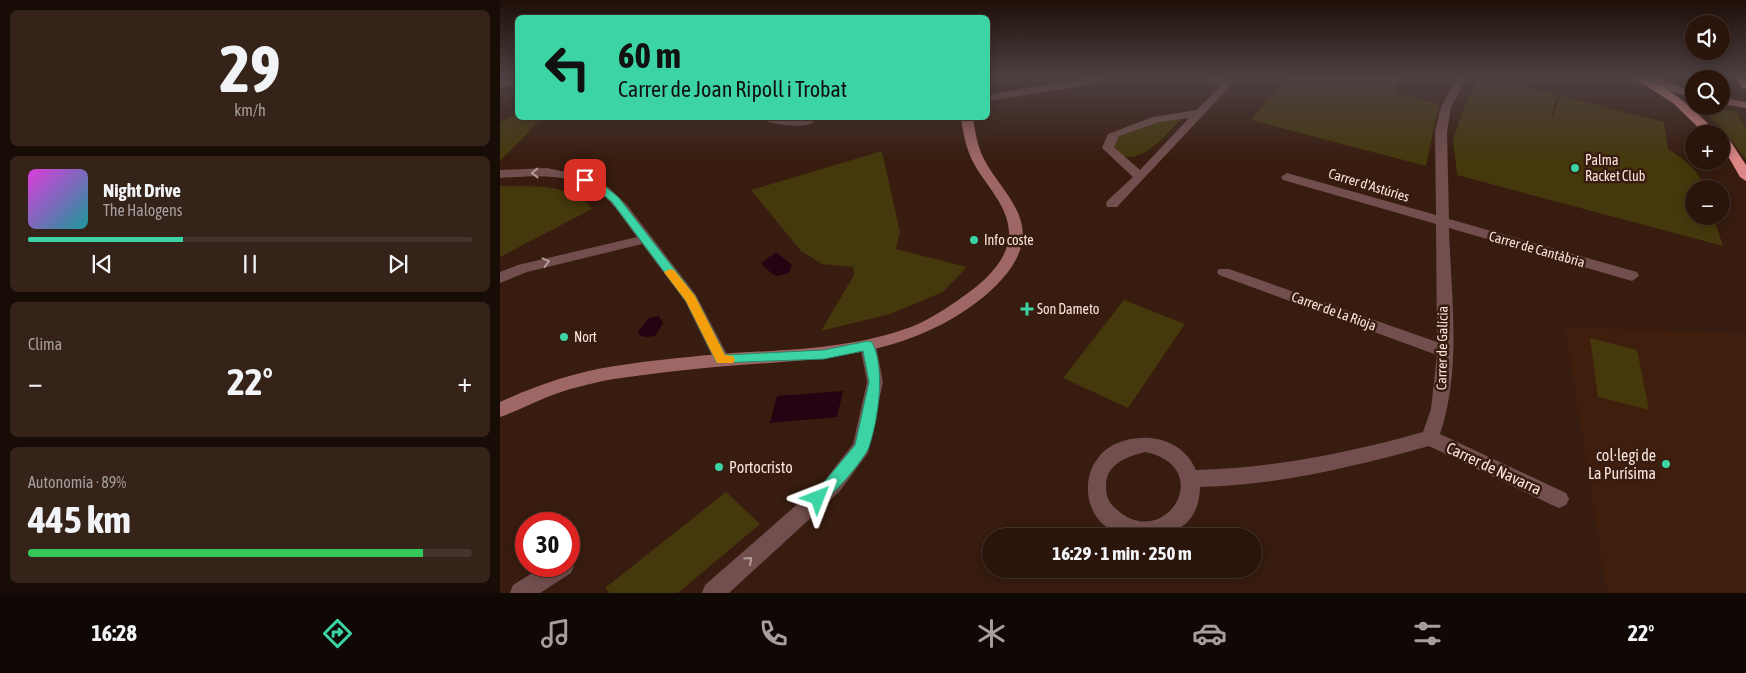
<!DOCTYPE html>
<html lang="es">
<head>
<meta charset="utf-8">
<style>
  :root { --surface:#29150b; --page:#352219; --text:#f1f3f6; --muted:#a59f9d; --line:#45342c; --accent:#3cd4a4 }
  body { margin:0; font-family:"Asap Condensed",sans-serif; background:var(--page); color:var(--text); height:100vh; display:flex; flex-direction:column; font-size:19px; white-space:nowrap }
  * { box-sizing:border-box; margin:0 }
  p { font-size:16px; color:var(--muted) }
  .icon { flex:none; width:28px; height:28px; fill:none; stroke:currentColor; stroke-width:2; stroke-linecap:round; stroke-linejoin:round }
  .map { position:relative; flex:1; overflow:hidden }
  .side { display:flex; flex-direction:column; gap:10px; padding:10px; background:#170c06; width:500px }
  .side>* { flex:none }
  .top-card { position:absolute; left:15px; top:15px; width:475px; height:105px; border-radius:8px; box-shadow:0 2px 12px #0003,0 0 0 1px var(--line); background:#3cd4a4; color:#111; overflow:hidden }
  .controls { position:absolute; left:1185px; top:15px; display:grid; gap:10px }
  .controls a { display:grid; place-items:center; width:45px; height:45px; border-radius:50%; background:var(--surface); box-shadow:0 2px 12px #0003,0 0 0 1px var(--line); font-size:25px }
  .speed { position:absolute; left:15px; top:512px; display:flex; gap:10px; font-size:25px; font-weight:700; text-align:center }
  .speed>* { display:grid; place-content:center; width:65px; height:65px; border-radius:50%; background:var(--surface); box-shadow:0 2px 12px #0003,0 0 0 1px var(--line); line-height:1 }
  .speed .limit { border:8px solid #d22; background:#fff; color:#111 }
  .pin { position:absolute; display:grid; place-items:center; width:42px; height:42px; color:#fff; margin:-21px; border-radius:10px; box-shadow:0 2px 8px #0006 }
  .me { position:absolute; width:55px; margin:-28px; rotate:45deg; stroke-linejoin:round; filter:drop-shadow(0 0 4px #0008) }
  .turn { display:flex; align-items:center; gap:18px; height:105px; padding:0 20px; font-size:22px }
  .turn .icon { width:65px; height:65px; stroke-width:2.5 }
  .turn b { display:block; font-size:35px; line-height:42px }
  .big { font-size:38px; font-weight:700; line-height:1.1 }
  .side .widget { flex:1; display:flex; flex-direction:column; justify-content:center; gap:8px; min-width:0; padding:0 18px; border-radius:8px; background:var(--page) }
  .side .dial { align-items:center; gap:0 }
  .dial b { font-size:65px; line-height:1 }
  .song { display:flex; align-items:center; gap:15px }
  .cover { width:60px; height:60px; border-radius:8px; background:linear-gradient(135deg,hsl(300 70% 55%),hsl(180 70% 35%)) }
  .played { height:5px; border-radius:2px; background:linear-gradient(90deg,var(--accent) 35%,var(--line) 35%) }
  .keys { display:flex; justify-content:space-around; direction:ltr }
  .heat { display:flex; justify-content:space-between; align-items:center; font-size:28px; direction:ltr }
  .charge { height:8px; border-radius:4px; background:linear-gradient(90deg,#34c759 89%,var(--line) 0) }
  .trip { position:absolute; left:482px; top:528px; width:280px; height:50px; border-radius:25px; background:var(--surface); box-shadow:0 2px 12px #0003,0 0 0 1px var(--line); font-weight:700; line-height:50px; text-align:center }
  .dock { display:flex; height:80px; justify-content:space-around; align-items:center; background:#100804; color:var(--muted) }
  .dock .icon { width:35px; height:35px }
  .dock .active { color:var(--accent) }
  .dock b { font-size:22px; color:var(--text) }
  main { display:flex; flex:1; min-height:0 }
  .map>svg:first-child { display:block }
</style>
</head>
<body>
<main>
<section class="side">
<div class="widget dial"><b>29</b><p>km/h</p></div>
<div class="widget">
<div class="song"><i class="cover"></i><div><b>Night Drive</b><p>The Halogens</p></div></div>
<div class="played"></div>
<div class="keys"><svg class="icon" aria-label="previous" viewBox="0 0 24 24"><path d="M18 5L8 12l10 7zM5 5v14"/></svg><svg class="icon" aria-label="pause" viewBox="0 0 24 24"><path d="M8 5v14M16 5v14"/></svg><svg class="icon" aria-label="next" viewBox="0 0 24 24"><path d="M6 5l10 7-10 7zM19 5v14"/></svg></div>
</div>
<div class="widget"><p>Clima</p>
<div class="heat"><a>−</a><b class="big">22°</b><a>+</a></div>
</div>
<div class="widget"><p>Autonomía · 89%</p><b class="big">445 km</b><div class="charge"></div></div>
</section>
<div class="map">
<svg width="1246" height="593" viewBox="0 0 1246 593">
  <rect width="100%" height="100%" fill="#371c0f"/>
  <path fill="#401e0e" d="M1065,327l181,7v259h-139z"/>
  <path fill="#44380c" d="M788,77h113l-8,15 46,12 -13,62 -175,-46z
    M979,77l78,17 -7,28 11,-26 103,26 4,27c17,11 30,20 37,40h-11v27h19l10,30 -266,-71 -4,-36 11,-31z
    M1164,77h55l1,2h-26v12z
    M1198,106l38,5 10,18v31l-24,-32z
    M17,114l1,4h24l-42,43v-39z
    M684,116c-17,17 -48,60 -73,31l6,-12 40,-15z
    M382,151l18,81 -4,17 71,18 -24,25 -53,22 -69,17 33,-56 -1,-8 -31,-3 -21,-13 -50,-61z
    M0,186c25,0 77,-3 92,23l-92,48z
    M624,300l61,24 -57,84 -65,-30z
    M1090,338l47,12 12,60 -51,-13z
    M226,492l34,32 -82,69h-69l-4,-5z"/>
  <path fill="#260313" d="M276,252l16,13 -3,8 -12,3 -5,-2 -11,-11z
    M159,316l4,7 -8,13 -8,1 -7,-1 -2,-4 11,-14z
    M343,391l-6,26 -67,6 7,-27z"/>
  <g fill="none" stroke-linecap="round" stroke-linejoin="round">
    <path fill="#724f4e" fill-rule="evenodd" d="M594,77h17l-35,10 -88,14v-6z
      M697,77h22l15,5 -117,125h-10l-1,-3 1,-3 26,-24 -31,-29 6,-14 45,-17 44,-7 25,-26zM689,118l-49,52 -26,-23 5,-11 40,-14z
      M957,77h10l-16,30 -4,25 2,87 188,53 2,4 -7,5 -183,-53c2,68 13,141 -9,206l126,59 3,6 -3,6 -7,3 -7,-3 -123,-59c-76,21 -151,39 -229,41 -1,38 -25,49 -59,49 -11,0 -23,0 -32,-7 -31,-21 -27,-69 6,-85 30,-13 67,-6 81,26 78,-2 152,-17 227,-38l8,-23 6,-54 -218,-80 -2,-3 2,-3h10l208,73 -1,-118 -153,-44 -2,-3 6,-4 149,42 -1,-83 6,-25zM645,452c74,15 18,104 -31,55 -6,-6 -8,-12 -8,-21 0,-22 20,-29 39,-34z
      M18,78v6l-18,4v-6z
      M261,118l47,1 6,3c-8,7 -45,3 -53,-4z
      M47,168l42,9 19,10 19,18 69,90 34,65 -2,4 -6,2 -6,-2 -31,-63 -43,-57 -115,28 -27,11v-11l18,-7 119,-28c-12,-15 -23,-34 -38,-45 -29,-20 -66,-16 -99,-14v-8z
      M368,340l6,2 2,4 7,36 -15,71 -29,39 -110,101h-27l3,-8 120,-105 28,-36 14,-62 -7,-36 2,-4z
      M69,558l5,8 -3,7 -31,20h-30l3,-8 31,-19h25z"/>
    <path fill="#9e6665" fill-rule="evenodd" d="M1148,77c16,0 30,10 46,15v7l-29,-10z
      M1221,98l25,4v6l-25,-4z
      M461,118h12c2,15 5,30 12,43 13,25 43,50 37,81 -4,23 -23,42 -41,57 -79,62 -171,60 -266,68 -33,3 -67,7 -101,12 -23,4 -47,10 -69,19 -15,6 -30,14 -45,19v-15c37,-17 75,-30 115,-36 39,-6 78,-10 117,-13 59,-3 122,-5 179,-26 22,-9 42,-23 61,-37 17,-13 36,-32 37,-55 1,-28 -24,-50 -36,-73 -7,-14 -10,-29 -12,-44z"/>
    <path fill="#de8787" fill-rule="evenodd" d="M1132,77c30,0 65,35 85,56h8l21,32v16l-6,-4 -19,-33v-10h-16l-32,-31z
      M1236,77h10v12l-4,-1z"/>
  </g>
  <defs><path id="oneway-chevron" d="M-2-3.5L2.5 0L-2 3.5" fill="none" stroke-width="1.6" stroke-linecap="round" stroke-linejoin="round" transform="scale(1.25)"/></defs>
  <g stroke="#b59a95">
    <use href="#oneway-chevron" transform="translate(35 173) rotate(179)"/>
    <use href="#oneway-chevron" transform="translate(46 262) rotate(-14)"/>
    <use href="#oneway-chevron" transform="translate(249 560) rotate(-42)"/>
  </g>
  <linearGradient id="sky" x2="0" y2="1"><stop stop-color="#1e0f08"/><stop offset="0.48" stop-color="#4d4042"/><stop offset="1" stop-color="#4d4042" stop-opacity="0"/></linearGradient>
  <rect width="1246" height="160" fill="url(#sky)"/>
  <path fill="#3cd4a4" stroke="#278a6b" d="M82,178c13,-1 28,12 37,20l76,98 30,59 99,-5 44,-9 4,1c14,27 6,78 -3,105 -5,13 -39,53 -51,57l-5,-2 -2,-4 44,-53 14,-63 -6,-31 -39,8 -107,4 -31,-62 -74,-99 -12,-10 -18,-9z"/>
  <path fill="#f59e0b" d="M170,269l4,1 21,26 30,59 8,1 2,4 -2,3h-16l-31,-62 -22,-29z"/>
  <g fill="#3cd4a4" stroke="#371c0f" stroke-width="2">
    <circle cx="1075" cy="168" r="5"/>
    <circle cx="474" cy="240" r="5"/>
    <path d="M524.5 301.5h5v5h5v5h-5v5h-5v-5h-5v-5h5z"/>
    <circle cx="64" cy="337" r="5"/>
    <circle cx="1166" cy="464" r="5"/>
    <circle cx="219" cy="467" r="5"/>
  </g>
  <g text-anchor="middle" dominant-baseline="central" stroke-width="5" stroke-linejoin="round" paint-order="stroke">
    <g font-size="14" fill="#f8e4dc" stroke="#371c0f" text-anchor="start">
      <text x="1085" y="160">Palma<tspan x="1085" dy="16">Racket Club</tspan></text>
      <text x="484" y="240">Info coste</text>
      <text x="537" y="309">Son Dameto</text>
      <text x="74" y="337">Nort</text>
    </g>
    <g font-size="14" fill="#f8e4dc" stroke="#371c0f">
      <text transform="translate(869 185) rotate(17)">Carrer d'Astúries</text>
      <text transform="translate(1037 249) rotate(16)">Carrer de Cantàbria</text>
      <text transform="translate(834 311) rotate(20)">Carrer de La Rioja</text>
      <text transform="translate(942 348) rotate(-89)">Carrer de Galícia</text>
    </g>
    <g font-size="16" fill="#f8e4dc" stroke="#371c0f" text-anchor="end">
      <text x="1156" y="455">col·legi de<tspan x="1156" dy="18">La Purísima</tspan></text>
      <text x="229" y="467" text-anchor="start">Portocristo</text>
    </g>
    <g font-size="16" fill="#f8e4dc" stroke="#371c0f">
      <text transform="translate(994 468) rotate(25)">Carrer de Navarra</text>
    </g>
  </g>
</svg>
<div class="controls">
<a><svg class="icon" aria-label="sound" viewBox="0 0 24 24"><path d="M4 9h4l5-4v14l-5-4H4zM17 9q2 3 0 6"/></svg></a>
<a><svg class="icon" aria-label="search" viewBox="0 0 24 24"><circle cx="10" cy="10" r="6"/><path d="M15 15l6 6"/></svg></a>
<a>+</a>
<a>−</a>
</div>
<div class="speed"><div class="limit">30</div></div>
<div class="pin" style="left:85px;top:180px;background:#d93025"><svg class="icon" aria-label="arrive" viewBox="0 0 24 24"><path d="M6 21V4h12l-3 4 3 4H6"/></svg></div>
<svg class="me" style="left:318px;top:498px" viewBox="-20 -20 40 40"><path d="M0-17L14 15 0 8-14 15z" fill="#3cd4a4" stroke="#fff" stroke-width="4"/></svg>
<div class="trip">16:29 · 1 min · 250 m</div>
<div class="top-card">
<div class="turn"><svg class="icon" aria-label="left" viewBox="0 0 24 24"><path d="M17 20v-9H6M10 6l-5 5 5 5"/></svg><div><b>60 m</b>Carrer de Joan Ripoll i Trobat</div></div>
</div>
</div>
</main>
<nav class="dock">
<b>16:28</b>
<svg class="icon active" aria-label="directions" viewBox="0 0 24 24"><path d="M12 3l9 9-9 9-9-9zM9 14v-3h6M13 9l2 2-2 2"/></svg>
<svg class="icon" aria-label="music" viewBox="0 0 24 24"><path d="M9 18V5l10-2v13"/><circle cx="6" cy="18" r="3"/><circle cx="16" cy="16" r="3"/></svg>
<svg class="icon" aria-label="phone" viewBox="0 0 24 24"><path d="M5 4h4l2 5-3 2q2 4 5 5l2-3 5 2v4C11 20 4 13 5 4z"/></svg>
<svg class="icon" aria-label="climate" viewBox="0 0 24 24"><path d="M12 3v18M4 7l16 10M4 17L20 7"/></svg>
<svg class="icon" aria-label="car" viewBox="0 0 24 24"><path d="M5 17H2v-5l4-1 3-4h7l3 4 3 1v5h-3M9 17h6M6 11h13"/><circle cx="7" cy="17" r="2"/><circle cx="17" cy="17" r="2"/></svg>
<svg class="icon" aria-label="filters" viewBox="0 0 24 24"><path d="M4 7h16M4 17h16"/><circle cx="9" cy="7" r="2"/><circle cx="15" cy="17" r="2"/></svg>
<b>22°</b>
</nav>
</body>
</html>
